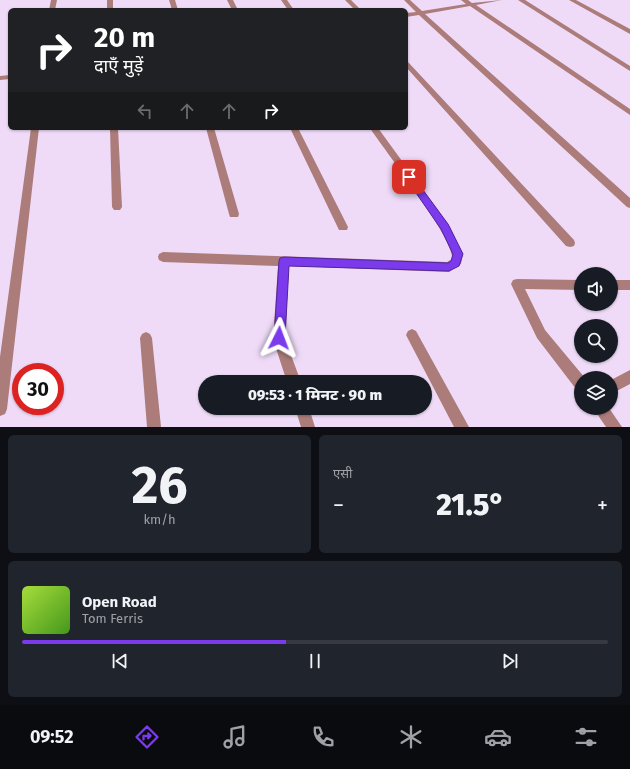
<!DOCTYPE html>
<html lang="hi">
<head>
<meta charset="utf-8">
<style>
  :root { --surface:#171b24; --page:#20242c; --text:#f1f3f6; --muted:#9ea1a6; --line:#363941; --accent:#7c3aed }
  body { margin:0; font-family:"Fira Sans","Noto Sans Devanagari",sans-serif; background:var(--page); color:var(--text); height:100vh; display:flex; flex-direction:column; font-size:15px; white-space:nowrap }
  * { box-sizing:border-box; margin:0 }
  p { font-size:13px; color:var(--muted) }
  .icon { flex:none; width:22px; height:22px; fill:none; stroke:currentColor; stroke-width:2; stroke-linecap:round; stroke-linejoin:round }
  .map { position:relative; height:427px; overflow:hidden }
  .details { display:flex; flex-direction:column; gap:8px; padding:8px; background:#0d0f14; flex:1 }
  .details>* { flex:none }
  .top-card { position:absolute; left:8px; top:8px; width:400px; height:122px; border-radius:6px; box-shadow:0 1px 3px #0004; background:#202124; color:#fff; overflow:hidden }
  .fabs { position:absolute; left:574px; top:267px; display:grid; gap:8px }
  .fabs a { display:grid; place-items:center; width:44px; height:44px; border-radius:50%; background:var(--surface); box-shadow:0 1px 3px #0004; font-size:20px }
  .speed { position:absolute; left:12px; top:363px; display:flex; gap:8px; font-size:20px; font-weight:700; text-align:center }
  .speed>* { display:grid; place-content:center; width:52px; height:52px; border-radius:50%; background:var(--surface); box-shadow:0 1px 3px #0004; line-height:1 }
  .speed .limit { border:6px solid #d22; background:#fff; color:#111 }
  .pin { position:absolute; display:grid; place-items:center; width:34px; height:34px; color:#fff; margin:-17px; border-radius:8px; box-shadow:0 2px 6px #0006 }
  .me { position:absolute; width:44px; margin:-22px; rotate:3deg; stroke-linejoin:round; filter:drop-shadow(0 0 3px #0008) }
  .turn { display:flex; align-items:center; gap:14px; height:84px; padding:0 20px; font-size:18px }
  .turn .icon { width:52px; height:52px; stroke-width:2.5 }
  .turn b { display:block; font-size:28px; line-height:34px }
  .lanes { display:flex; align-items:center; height:38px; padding:0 20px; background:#0003; justify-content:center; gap:20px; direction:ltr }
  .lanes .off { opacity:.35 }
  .big { font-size:30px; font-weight:800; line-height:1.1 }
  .details .widget { flex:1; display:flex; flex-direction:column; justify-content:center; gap:6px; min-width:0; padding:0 14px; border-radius:6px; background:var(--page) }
  .details .dial { align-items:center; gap:0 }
  .dial b { font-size:52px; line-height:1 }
  .song { display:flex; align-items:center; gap:12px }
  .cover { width:48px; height:48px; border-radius:6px; background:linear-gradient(135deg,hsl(80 70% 55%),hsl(100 70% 35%)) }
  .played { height:4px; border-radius:2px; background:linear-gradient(90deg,var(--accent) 45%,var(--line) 45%) }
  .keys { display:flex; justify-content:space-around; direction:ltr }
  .heat { display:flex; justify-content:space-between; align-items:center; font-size:22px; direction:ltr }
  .details .tiles { flex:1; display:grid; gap:8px; grid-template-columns:1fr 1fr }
  .widget:last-child { grid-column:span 2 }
  .trip { position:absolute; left:198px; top:375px; width:234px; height:40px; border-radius:20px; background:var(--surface); box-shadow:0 1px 3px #0004; font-weight:800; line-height:40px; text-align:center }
  .tab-bar { display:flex; height:64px; justify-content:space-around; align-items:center; background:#090b0e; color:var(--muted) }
  .tab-bar .icon { width:28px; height:28px }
  .tab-bar .current { color:var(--accent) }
  .tab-bar b { font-size:18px; color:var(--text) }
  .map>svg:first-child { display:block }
</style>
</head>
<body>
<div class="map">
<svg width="630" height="427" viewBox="0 0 630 427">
  <rect width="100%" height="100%" fill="#efdbf8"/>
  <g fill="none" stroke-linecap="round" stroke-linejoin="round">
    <path fill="#ab7c7a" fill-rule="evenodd" d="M51,0h6l-2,10h-6z
      M107,0h6v10h-6z
      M169,0h6l3,10h-6z
      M227,0h6l5,10h-6z
      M281,0h6l7,10h-6z
      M345,0h6l10,10h-6z
      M404,0h6l12,11 44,-7 -5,-4h7l4,3 30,-3 -26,5 154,104v6l-160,-109 -45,8 205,184v10l-3,-1 -208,-192 -13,2v-4l10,-1z
      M518,0h7l105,66v5z
      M569,0h7l54,29v5z
      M406,61l2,1 166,178 1,3 -1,3 -4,1 -4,-1 -160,-179z
      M10,75v4l-10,1v-4z
      M31,128h8l-32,281 -2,5 -5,2v-59z
      M110,128h8l4,79 -2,3h-6l-2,-3z
      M206,128h8l25,86 -1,3h-8l-1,-3z
      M290,128h8l50,99 -1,3h-8z
      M370,128h8l72,99 13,27 -2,10 -12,8 -160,-6 -4,73 16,43h-14l-14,-43 5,-73 -115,-4 -4,-2 -1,-3 1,-3 4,-2 284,10 5,-3c3,-20 -68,-109 -82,-131z
      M517,279l64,1v10l-56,-1 20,41 40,48h-4v13l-5,-2 -39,-51 -26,-54 2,-4z
      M611,280h19v10h-19z
      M412,329l4,2 53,96h-15l-48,-92 2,-4z
      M146,332l4,2 2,4 9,89h-14l-7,-89 2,-4z
      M630,370v14l-19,10v-14z
      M295,408h14l6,19h-14z
      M593,408h16l13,19h-16z"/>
  </g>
  <path fill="#7c3aed" stroke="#51269a" d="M409,174l3,1 36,49 15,30 -4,12 -10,5 -160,-5 -4,72 -2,4 -4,2 -4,-2 -1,-4 5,-77 1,-3 4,-1 164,6 3,-2 2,-7 -12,-25 -36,-52z"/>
</svg>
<div class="fabs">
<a><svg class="icon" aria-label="sound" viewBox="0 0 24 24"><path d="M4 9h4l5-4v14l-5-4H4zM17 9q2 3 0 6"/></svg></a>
<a><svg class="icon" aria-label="search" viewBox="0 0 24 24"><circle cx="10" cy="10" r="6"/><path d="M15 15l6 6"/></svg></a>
<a><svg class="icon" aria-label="layers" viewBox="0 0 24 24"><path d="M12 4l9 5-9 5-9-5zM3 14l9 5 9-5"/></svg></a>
</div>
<div class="speed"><div class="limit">30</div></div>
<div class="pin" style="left:409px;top:177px;background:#d93025"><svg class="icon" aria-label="arrive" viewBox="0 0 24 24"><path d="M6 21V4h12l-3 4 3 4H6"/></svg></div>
<svg class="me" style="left:279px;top:338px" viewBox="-20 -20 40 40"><path d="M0-17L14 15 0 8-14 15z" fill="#7c3aed" stroke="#fff" stroke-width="4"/></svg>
<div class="trip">09:53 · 1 मिनट · 90 m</div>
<div class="top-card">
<div class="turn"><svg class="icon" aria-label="right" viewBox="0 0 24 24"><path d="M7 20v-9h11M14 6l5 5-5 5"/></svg><div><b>20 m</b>दाएँ मुड़ें</div></div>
<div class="lanes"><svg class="icon off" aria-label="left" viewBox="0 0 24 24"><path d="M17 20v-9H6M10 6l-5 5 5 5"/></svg><svg class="icon off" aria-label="ahead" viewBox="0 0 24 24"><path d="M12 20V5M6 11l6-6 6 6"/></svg><svg class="icon off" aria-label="ahead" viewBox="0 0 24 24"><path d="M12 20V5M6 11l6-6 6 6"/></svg><svg class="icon" aria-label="right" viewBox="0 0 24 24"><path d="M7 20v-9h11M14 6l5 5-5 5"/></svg></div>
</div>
</div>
<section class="details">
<div class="tiles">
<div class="widget dial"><b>26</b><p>km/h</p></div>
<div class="widget"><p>एसी</p>
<div class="heat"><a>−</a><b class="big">21.5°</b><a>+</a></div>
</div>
<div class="widget">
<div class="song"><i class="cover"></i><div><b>Open Road</b><p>Tom Ferris</p></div></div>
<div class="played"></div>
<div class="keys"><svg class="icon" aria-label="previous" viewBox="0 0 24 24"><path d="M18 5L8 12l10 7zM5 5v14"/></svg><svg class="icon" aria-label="pause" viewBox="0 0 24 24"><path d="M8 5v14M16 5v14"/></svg><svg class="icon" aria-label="next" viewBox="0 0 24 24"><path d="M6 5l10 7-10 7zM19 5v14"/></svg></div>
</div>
</div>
</section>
<nav class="tab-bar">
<b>09:52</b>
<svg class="icon current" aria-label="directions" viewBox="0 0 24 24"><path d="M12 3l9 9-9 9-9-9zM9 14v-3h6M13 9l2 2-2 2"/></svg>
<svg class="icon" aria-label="music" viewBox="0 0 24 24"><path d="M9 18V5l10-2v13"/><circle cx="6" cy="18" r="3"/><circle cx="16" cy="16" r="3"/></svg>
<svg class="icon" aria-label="phone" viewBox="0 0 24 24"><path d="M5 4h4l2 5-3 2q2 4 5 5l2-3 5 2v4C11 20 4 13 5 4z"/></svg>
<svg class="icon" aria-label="climate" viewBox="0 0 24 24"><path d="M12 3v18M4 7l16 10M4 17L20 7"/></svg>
<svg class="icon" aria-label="car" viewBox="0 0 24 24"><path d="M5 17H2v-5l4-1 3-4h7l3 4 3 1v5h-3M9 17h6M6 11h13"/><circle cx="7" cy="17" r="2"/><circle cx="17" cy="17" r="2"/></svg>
<svg class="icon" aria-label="filters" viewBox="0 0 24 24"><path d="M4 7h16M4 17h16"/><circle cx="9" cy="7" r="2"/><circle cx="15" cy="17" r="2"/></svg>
</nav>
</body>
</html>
